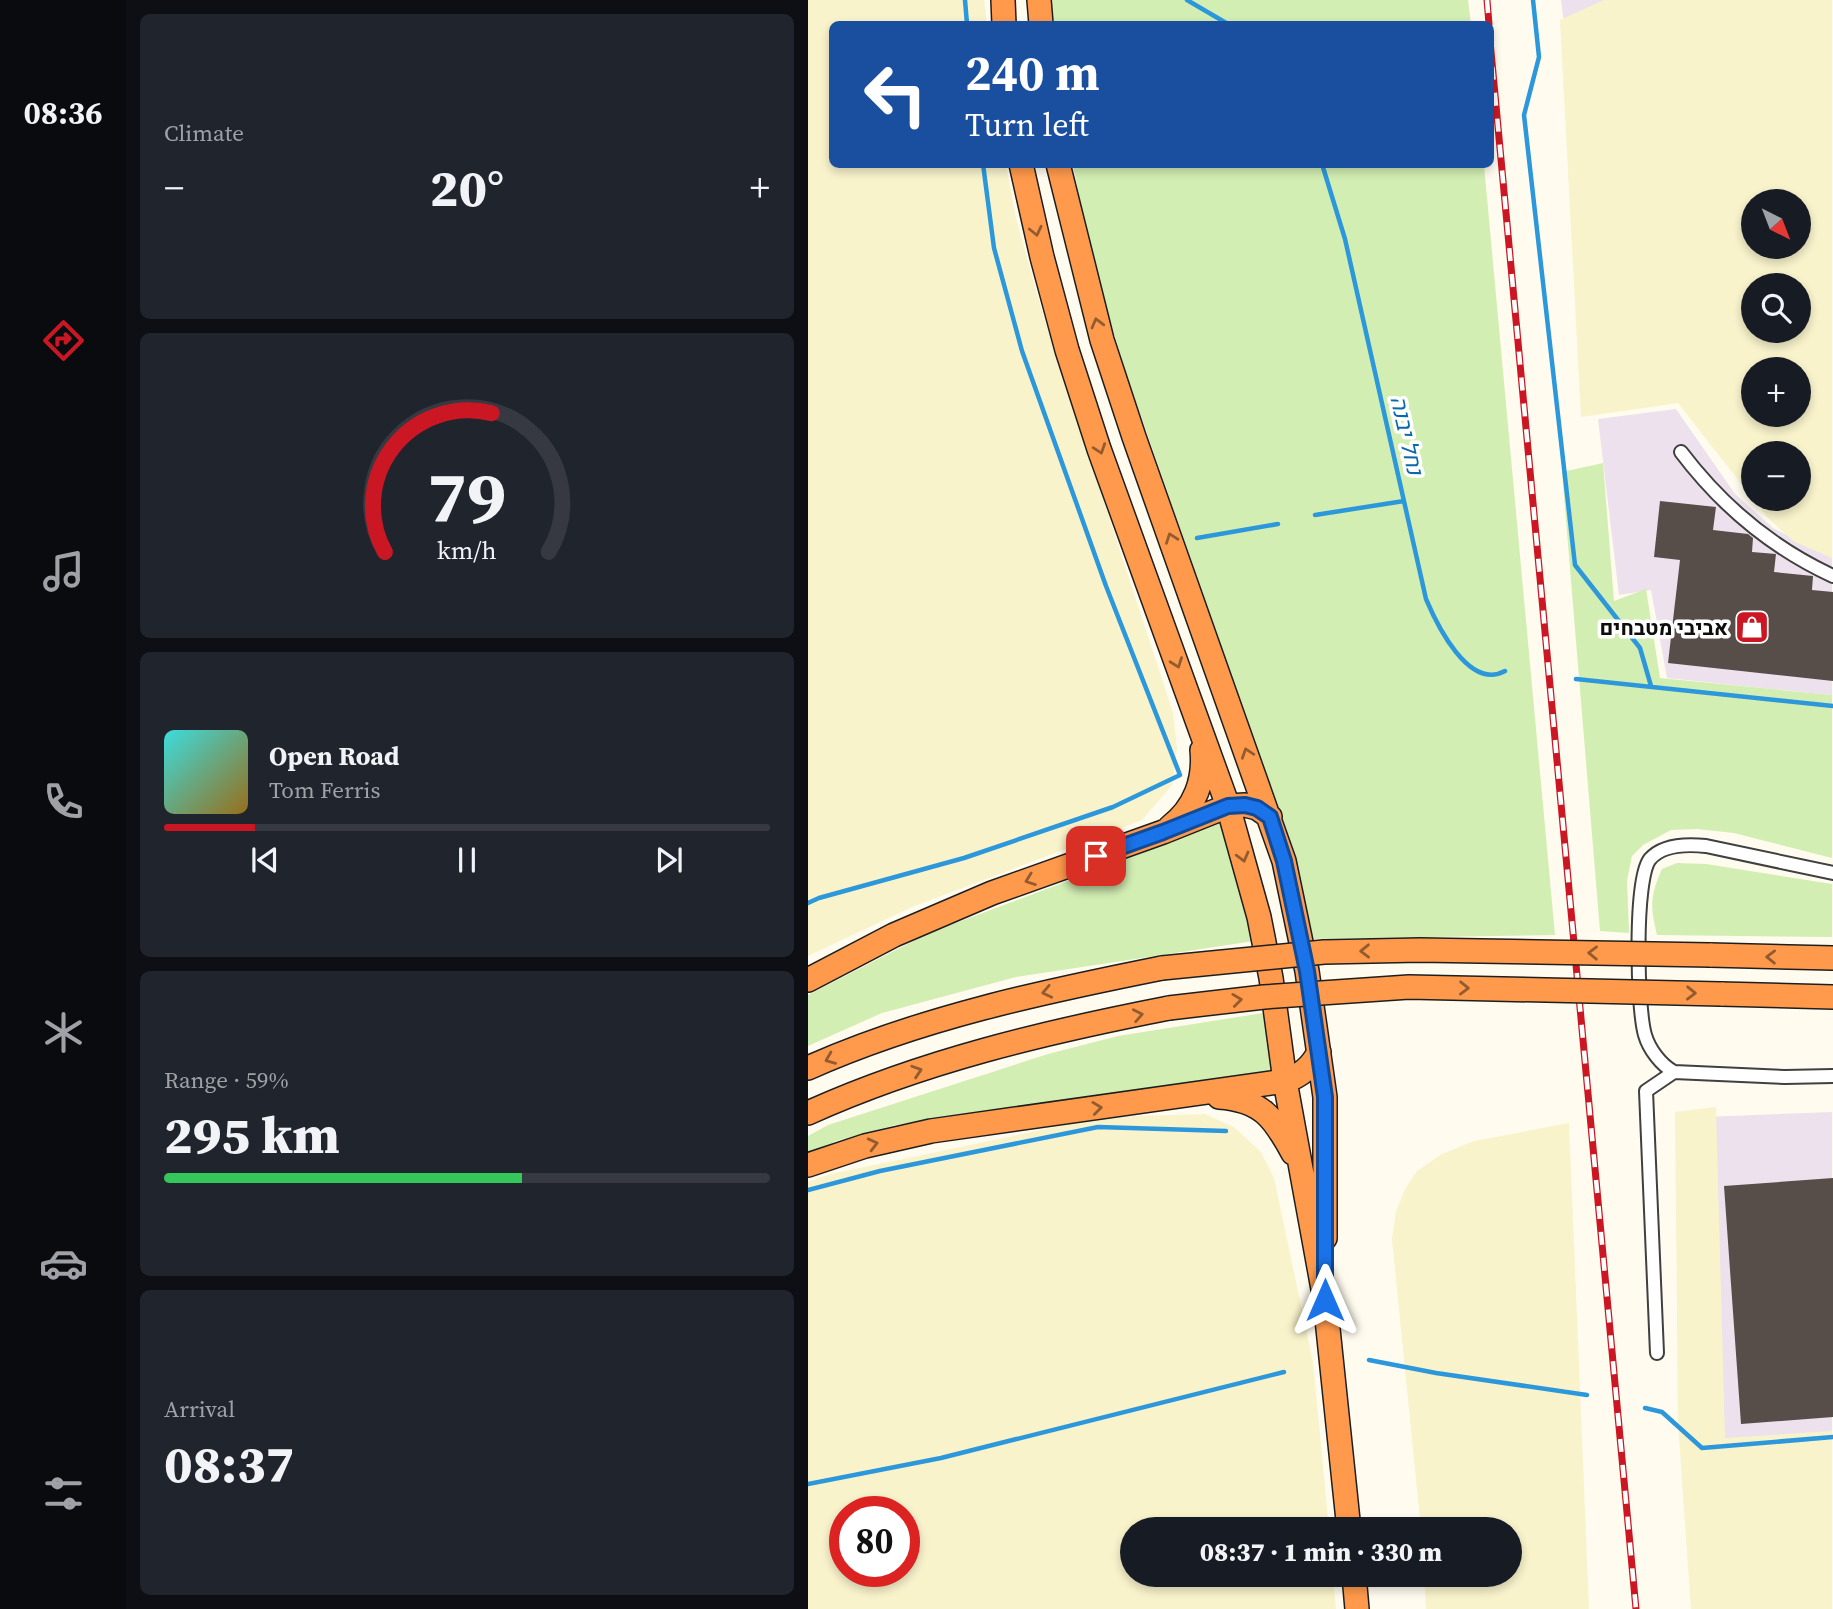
<!DOCTYPE html>
<html lang="en">
<head>
<meta charset="utf-8">
<style>
  :root { --surface:#171b24; --page:#20242c; --text:#f1f3f6; --muted:#9ea1a6; --line:#363941; --accent:#cb1723 }
  body { margin:0; font-family:"Source Serif 4",Heebo,serif; background:var(--page); color:var(--text); height:100vh; display:flex; flex-direction:column; font-size:26px; white-space:nowrap }
  * { box-sizing:border-box; margin:0 }
  p { font-size:23px; color:var(--muted) }
  .icon { flex:none; width:38px; height:38px; fill:none; stroke:currentColor; stroke-width:2; stroke-linecap:round; stroke-linejoin:round }
  .map { position:relative; flex:1; overflow:hidden }
  .panel { display:flex; flex-direction:column; gap:14px; padding:14px; background:#0d0f14; width:682px }
  .panel>* { flex:none }
  .top-card { position:absolute; left:21px; top:21px; width:665px; height:147px; border-radius:10px; box-shadow:0 4px 10px #0003; background:#1a4fa0; color:#fff; overflow:hidden }
  .needle { width:46px; rotate:138deg }
  .fabs { position:absolute; left:933px; top:189px; display:grid; gap:14px }
  .fabs a { display:grid; place-items:center; width:70px; height:70px; border-radius:50%; background:var(--surface); box-shadow:0 4px 10px #0003; font-size:35px }
  .speed { position:absolute; left:21px; top:1496px; display:flex; gap:14px; font-size:35px; font-weight:700; text-align:center }
  .speed>* { display:grid; place-content:center; width:91px; height:91px; border-radius:50%; background:var(--surface); box-shadow:0 4px 10px #0003; line-height:1 }
  .speed .limit { border:10px solid #d22; background:#fff; color:#111 }
  .pin { position:absolute; display:grid; place-items:center; width:60px; height:60px; color:#fff; margin:-30px; border-radius:14px; box-shadow:0 4px 10px #0006 }
  .me { position:absolute; width:77px; margin:-38px; rotate:0deg; stroke-linejoin:round; filter:drop-shadow(0 0 5px #0008) }
  .turn { display:flex; align-items:center; gap:24px; height:147px; padding:0 21px; font-size:32px }
  .turn .icon { width:91px; height:91px; stroke-width:2.5 }
  .turn b { display:block; font-size:49px; line-height:60px }
  .big { font-size:52px; font-weight:800; line-height:1.1 }
  .panel .widget { flex:1; display:flex; flex-direction:column; justify-content:center; gap:10px; min-width:0; padding:0 24px; border-radius:10px; background:var(--page) }
  .panel .dial { align-items:center; gap:0 }
  .dial svg { height:182px; overflow:visible; fill:none; stroke:var(--line); stroke-width:7; stroke-linecap:round; text-anchor:middle }
  .dial text { fill:var(--text); stroke:none }
  .song { display:flex; align-items:center; gap:21px }
  .cover { width:84px; height:84px; border-radius:10px; background:linear-gradient(135deg,hsl(180 70% 55%),hsl(40 70% 35%)) }
  .played { height:7px; border-radius:4px; background:linear-gradient(90deg,var(--accent) 15%,var(--line) 15%) }
  .keys { display:flex; justify-content:space-around; direction:ltr }
  .heat { display:flex; justify-content:space-between; align-items:center; font-size:38px; direction:ltr }
  .charge { height:10px; border-radius:5px; background:linear-gradient(90deg,#34c759 59%,var(--line) 0) }
  .trip { position:absolute; left:312px; top:1517px; width:402px; height:70px; border-radius:35px; background:var(--surface); box-shadow:0 4px 10px #0003; font-weight:800; line-height:70px; text-align:center }
  main { display:flex; flex:1; min-height:0 }
  .tab-bar { display:flex; flex-direction:column; width:126px; justify-content:space-around; align-items:center; background:#090b0e; color:var(--muted) }
  .tab-bar .icon { width:49px; height:49px }
  .tab-bar .selected { color:var(--accent) }
  .tab-bar b { font-size:32px; color:var(--text) }
  .map>svg:first-child { display:block }
</style>
</head>
<body>
<main>
<nav class="tab-bar">
<b>08:36</b>
<svg class="icon selected" aria-label="directions" viewBox="0 0 24 24"><path d="M12 3l9 9-9 9-9-9zM9 14v-3h6M13 9l2 2-2 2"/></svg>
<svg class="icon" aria-label="music" viewBox="0 0 24 24"><path d="M9 18V5l10-2v13"/><circle cx="6" cy="18" r="3"/><circle cx="16" cy="16" r="3"/></svg>
<svg class="icon" aria-label="phone" viewBox="0 0 24 24"><path d="M5 4h4l2 5-3 2q2 4 5 5l2-3 5 2v4C11 20 4 13 5 4z"/></svg>
<svg class="icon" aria-label="climate" viewBox="0 0 24 24"><path d="M12 3v18M4 7l16 10M4 17L20 7"/></svg>
<svg class="icon" aria-label="car" viewBox="0 0 24 24"><path d="M5 17H2v-5l4-1 3-4h7l3 4 3 1v5h-3M9 17h6M6 11h13"/><circle cx="7" cy="17" r="2"/><circle cx="17" cy="17" r="2"/></svg>
<svg class="icon" aria-label="filters" viewBox="0 0 24 24"><path d="M4 7h16M4 17h16"/><circle cx="9" cy="7" r="2"/><circle cx="15" cy="17" r="2"/></svg>
</nav>
<section class="panel">
<div class="widget"><p>Climate</p>
<div class="heat"><a>−</a><b class="big">20°</b><a>+</a></div>
</div>
<div class="widget dial"><svg viewBox="0 0 100 80">
<path d="M14 69A42 42 0 1 1 86 69"/>
<path d="M14 69A42 42 0 0 1 61 8" stroke="#cb1723"/>
<text x="50" y="56" font-size="32" font-weight="700">79</text>
<text x="50" y="72" font-size="11">km/h</text>
</svg></div>
<div class="widget">
<div class="song"><i class="cover"></i><div><b>Open Road</b><p>Tom Ferris</p></div></div>
<div class="played"></div>
<div class="keys"><svg class="icon" aria-label="previous" viewBox="0 0 24 24"><path d="M18 5L8 12l10 7zM5 5v14"/></svg><svg class="icon" aria-label="pause" viewBox="0 0 24 24"><path d="M8 5v14M16 5v14"/></svg><svg class="icon" aria-label="next" viewBox="0 0 24 24"><path d="M6 5l10 7-10 7zM19 5v14"/></svg></div>
</div>
<div class="widget"><p>Range · 59%</p><b class="big">295 km</b><div class="charge"></div></div>
<div class="widget"><p>Arrival</p><b class="big">08:37</b></div>
</section>
<div class="map">
<svg width="1025" height="1609" viewBox="0 0 1025 1609">
  <rect width="100%" height="100%" fill="#fffbee"/>
  <path fill="#ece1ed" d="M753,0h71l-67,31z
    M868,409l59,85 38,34 27,14 32,11v142l-165,-17 -16,-88 -32,5 -21,-176z
    M1024,1112v322l-113,7 -15,-324z"/>
  <path fill="#f8f3cb" fill-rule="evenodd" d="M0,0h176l3,24h-155v140l174,1 10,53 27,97 130,398 4,35 -5,37 -30,35 -230,87 -104,49z
    M796,0h228v558l-39,-17 -25,-23 -90,-115 -97,14 -21,-397zM945,201h45v46h-45zM945,285h45v46h-45zM945,369h45v46h-45zM945,453h45v46h-45z
    M908,1107l9,331 107,-7v178h-141l-13,-186 -3,-311z
    M397,1114l29,13 27,25 13,26 39,184 16,167 -197,1v45h201l3,34h-528v-427l23,-8 273,-57zM37,1512h59v60h-59z
    M761,1123l20,486h-163l-2,-34h86v-45l-89,-1 -29,-290 4,-27 9,-23 12,-18 25,-17 32,-13z"/>
  <path fill="#d3eeb3" d="M243,0h417l3,24h-417z
    M265,165h411l71,770 -247,4 -28,-124 -155,-445 -33,-110z
    M795,463l11,138 32,-12 14,89 172,17v163l-98,-25 -37,-4 -26,1 -28,15 -11,11 -5,24 2,53 -29,-2 -38,-459z
    M413,820l33,121 -238,36 -134,36 -74,33v-51l121,-62 208,-78z
    M869,863l29,1 126,20v53l-175,-2c-7,-29 -7,-39 5,-66z
    M455,1013l14,60 -382,52 -59,16 -28,14v-19l20,-11 220,-71 70,-18z"/>
  <g fill="none" stroke-linecap="round" stroke-linejoin="round">
    <path stroke="#2c98db" stroke-width="4.5" d="M157,0l2,24
      M379,0l41,24
      M725,0l6,57 -15,58 51,450 65,83 11,38
      M514,164l23,75 81,360c11,26 43,92 79,72
      M507,515l89,-14
      M389,538l81,-14
      M768,679l257,27
      M0,903l11,-5 145,-40 149,-51 67,-32 -74,-189 -84,-235 -28,-103 -11,-84
      M0,1190l72,-19 218,-44 128,4
      M561,1360l67,13 151,22
      M837,1408l17,4 40,36 131,-11
      M0,1484l133,-26 343,-86"/>
  </g>
  <path fill="#574e49" d="M852,501l56,6 -3,23 35,4 5,4 -1,14 24,2 -2,18 39,4 -1,14 21,2v89l-165,-18 12,-103 -26,-3z
    M1025,1178v239l-92,7 -17,-238z"/>
  <g fill="none" stroke-linecap="round" stroke-linejoin="round">
    <g stroke="#404040" stroke-width="16">
      <path id="street" d="M873,452c41,54 89,95 152,124
        M1025,873l-127,-27c-19,-2 -43,-2 -56,13 -16,20 -13,149 -5,176 4,14 16,30 29,37l111,5 48,-1
        M849,1353l-11,-262 28,-19"/>
    </g>
    <g stroke="#1e1e1e" stroke-width="26">
      <path id="highway" d="M195,0l1,24
        M231,0l2,24
        M213,164l21,93 25,93 32,99 129,357 31,111 12,61 14,103 40,219 24,230
        M250,164l44,176 32,97 150,424 23,110 18,126v141
        M362,827c25,-19 35,-47 32,-77
        M902,955l123,3
        M0,980l86,-45 98,-42 171,-61 65,-26 17,-1 12,3 13,9
        M913,994l112,3
        M0,1068c112,-50 234,-76 354,-100
        M411,1097c43,3 55,21 74,56
        M0,1113c115,-52 238,-81 361,-105
        M0,1165l57,-19 66,-15 354,-50c16,-5 27,-15 34,-29
        M546,1575l3,34"/>
    </g>
    <use href="#street" stroke="#fff" stroke-width="12"/>
    <use href="#highway" stroke="#ff9a4c" stroke-width="23"/>
    <g stroke="#cb1723" stroke-width="7">
      <path id="rail" d="M679,0l2,24
        M682,41l146,1568"/>
    </g>
    <use href="#rail" stroke="#fff" stroke-width="4.5" stroke-dasharray="13" stroke-linecap="butt"/>
    <g stroke="#1e1e1e" stroke-width="26" stroke-linecap="butt">
      <path id="highway-bridge" d="M354,968l162,-16 96,-2 290,5
        M361,1008l95,-11 145,-10 312,7"/>
    </g>
    <use href="#highway-bridge" stroke="#ff9a4c" stroke-width="23"/>
  </g>
  <defs><path id="oneway-chevron" d="M-2-3.5L2.5 0L-2 3.5" fill="none" stroke-width="1.6" stroke-linecap="round" stroke-linejoin="round" transform="scale(1.75)"/></defs>
  <g stroke="#925b30">
    <use href="#oneway-chevron" transform="translate(228 231) rotate(77)"/>
    <use href="#oneway-chevron" transform="translate(289 323) rotate(-105)"/>
    <use href="#oneway-chevron" transform="translate(292 449) rotate(71)"/>
    <use href="#oneway-chevron" transform="translate(363 538) rotate(-110)"/>
    <use href="#oneway-chevron" transform="translate(369 663) rotate(70)"/>
    <use href="#oneway-chevron" transform="translate(439 753) rotate(-109)"/>
    <use href="#oneway-chevron" transform="translate(435 857) rotate(75)"/>
    <use href="#oneway-chevron" transform="translate(222 880) rotate(160)"/>
    <use href="#oneway-chevron" transform="translate(557 951) rotate(179)"/>
    <use href="#oneway-chevron" transform="translate(785 953) rotate(-179)"/>
    <use href="#oneway-chevron" transform="translate(963 957) rotate(-179)"/>
    <use href="#oneway-chevron" transform="translate(656 988) rotate(1)"/>
    <use href="#oneway-chevron" transform="translate(239 992) rotate(168)"/>
    <use href="#oneway-chevron" transform="translate(883 993) rotate(1)"/>
    <use href="#oneway-chevron" transform="translate(429 1000) rotate(-7)"/>
    <use href="#oneway-chevron" transform="translate(330 1015) rotate(-11)"/>
    <use href="#oneway-chevron" transform="translate(22 1059) rotate(158)"/>
    <use href="#oneway-chevron" transform="translate(109 1071) rotate(-18)"/>
    <use href="#oneway-chevron" transform="translate(289 1108) rotate(-7)"/>
    <use href="#oneway-chevron" transform="translate(65 1144) rotate(-14)"/>
  </g>
  <g fill="none" stroke-linecap="round" stroke-linejoin="round">
    <g stroke="#114b97" stroke-width="18">
      <path id="route" d="M288,856l67,-24 65,-26 17,-1 12,3 13,9 14,44 23,110 18,126v203"/>
    </g>
    <use href="#route" stroke="#1a73e8" stroke-width="12"/>
  </g>
  <defs>
    <g id="shop-square" transform="scale(1.75)"><rect x="-9" y="-9" width="18" height="18" rx="4" fill="#cb1723" stroke="#fff"/><path d="M-5-2.5h2.3a2.7 3.5 0 0 1 5.4 0H5L5.5 6h-11ZM-1.5-2.5h3a1.5 2.3 0 0 0-3 0Z" fill="#fff"/></g>
  </defs>
  <g fill-rule="evenodd">
    <use href="#shop-square" x="944" y="627"/>
  </g>
  <g text-anchor="middle" dominant-baseline="central" stroke-width="7" stroke-linejoin="round" paint-order="stroke">
    <g font-size="21" font-weight="bold" fill="#0d0d0d" stroke="#fff" text-anchor="end">
      <text x="920" y="627">אביבי מטבחים</text>
    </g>
    <g font-size="23" font-style="italic" fill="#0a68ac" stroke="#fff">
      <text transform="translate(599 435) rotate(77)">נחל יבנה</text>
    </g>
  </g>
</svg>
<div class="fabs">
<a><svg class="needle" viewBox="-14 -14 28 28"><path d="M0-13l5 13h-10z" fill="#e53935"/><path d="M0 13l5-13h-10z" fill="#9ea1a6"/></svg></a>
<a><svg class="icon" aria-label="search" viewBox="0 0 24 24"><circle cx="10" cy="10" r="6"/><path d="M15 15l6 6"/></svg></a>
<a>+</a>
<a>−</a>
</div>
<div class="speed"><div class="limit">80</div></div>
<div class="pin" style="left:288px;top:856px;background:#d93025"><svg class="icon" aria-label="arrive" viewBox="0 0 24 24"><path d="M6 21V4h12l-3 4 3 4H6"/></svg></div>
<svg class="me" style="left:517px;top:1300px" viewBox="-20 -20 40 40"><path d="M0-17L14 15 0 8-14 15z" fill="#1a73e8" stroke="#fff" stroke-width="4"/></svg>
<div class="trip">08:37 · 1 min · 330 m</div>
<div class="top-card">
<div class="turn"><svg class="icon" aria-label="left" viewBox="0 0 24 24"><path d="M17 20v-9H6M10 6l-5 5 5 5"/></svg><div><b>240 m</b>Turn left</div></div>
</div>
</div>
</main>
</body>
</html>
